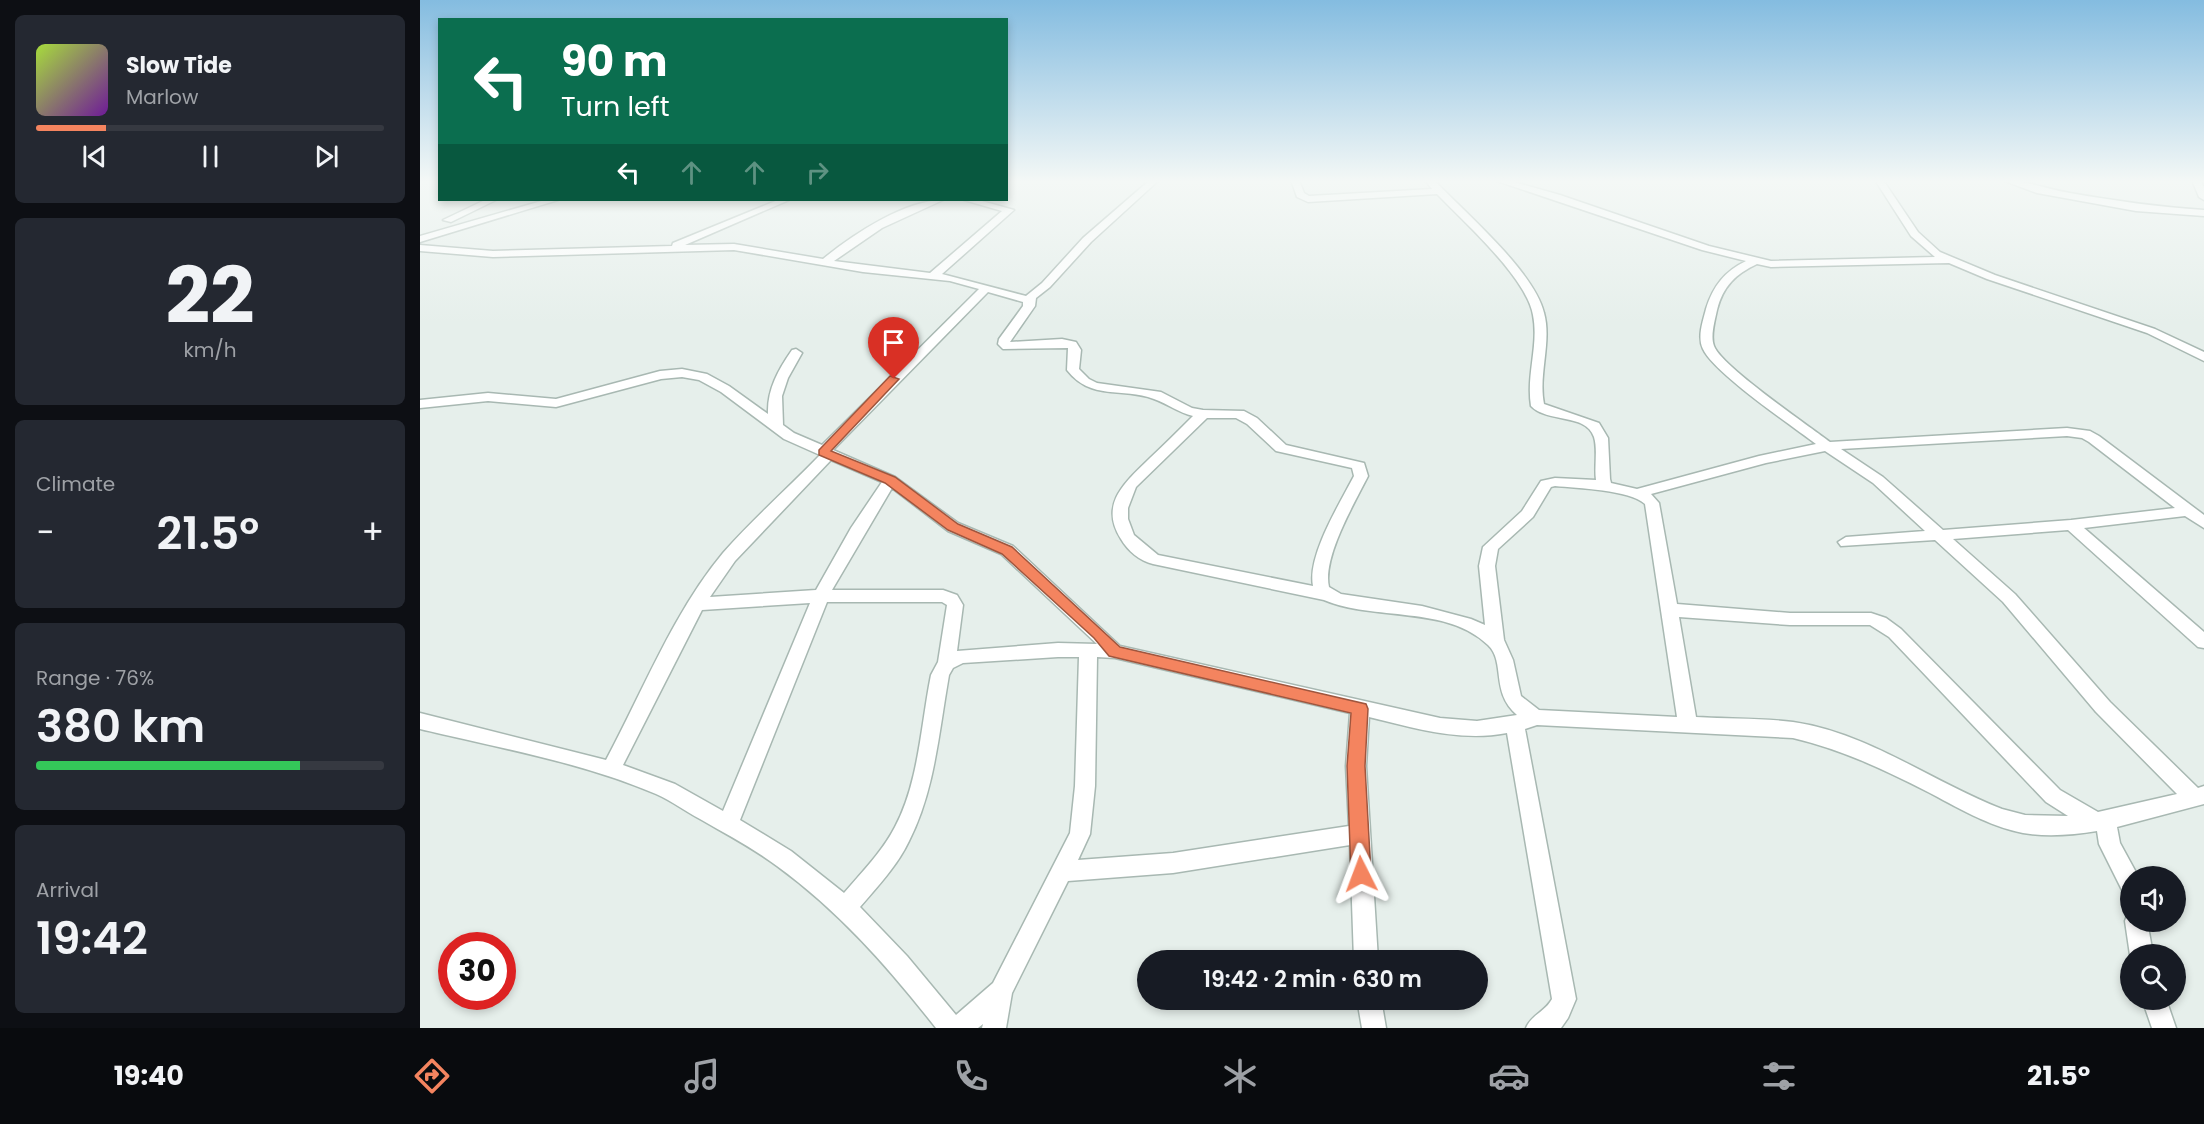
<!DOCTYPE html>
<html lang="en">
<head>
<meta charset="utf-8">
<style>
  :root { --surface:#171b24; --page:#242831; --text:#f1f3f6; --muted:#9ea1a6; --line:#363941; --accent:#f4845f }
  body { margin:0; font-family:Poppins,sans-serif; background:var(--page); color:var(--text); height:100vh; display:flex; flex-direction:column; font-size:22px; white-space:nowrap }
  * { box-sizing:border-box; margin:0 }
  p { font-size:20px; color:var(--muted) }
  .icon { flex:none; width:33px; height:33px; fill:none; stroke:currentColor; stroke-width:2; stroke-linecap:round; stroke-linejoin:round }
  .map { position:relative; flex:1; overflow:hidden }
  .sheet { display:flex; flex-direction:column; gap:15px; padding:15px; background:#0d0f14; width:420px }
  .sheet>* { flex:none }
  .guide { position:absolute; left:18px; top:18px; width:570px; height:183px; border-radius:0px; box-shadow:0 3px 9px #0003; background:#0b6e4f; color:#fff; overflow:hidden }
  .tools { position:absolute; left:1700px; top:866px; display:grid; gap:12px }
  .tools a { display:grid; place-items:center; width:66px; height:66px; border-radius:50%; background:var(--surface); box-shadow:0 3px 9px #0003; font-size:30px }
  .speed { position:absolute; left:18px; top:932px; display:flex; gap:12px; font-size:30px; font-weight:700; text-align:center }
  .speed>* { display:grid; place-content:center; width:78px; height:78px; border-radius:50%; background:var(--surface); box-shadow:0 3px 9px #0003; line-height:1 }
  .speed .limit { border:9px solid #d22; background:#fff; color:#111 }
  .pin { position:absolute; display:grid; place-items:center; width:51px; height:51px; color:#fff; margin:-62px -26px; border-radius:50% 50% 50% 0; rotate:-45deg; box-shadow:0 0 6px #0007 }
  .pin .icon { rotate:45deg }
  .me { position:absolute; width:66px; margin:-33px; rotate:357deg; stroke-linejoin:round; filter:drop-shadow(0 0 4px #0008) }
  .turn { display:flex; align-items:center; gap:21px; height:126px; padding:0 24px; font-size:27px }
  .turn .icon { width:78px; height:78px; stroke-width:2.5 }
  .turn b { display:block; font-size:42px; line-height:51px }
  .lanes { display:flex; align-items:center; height:57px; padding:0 24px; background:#0003; justify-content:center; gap:30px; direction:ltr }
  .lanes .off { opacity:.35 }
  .big { font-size:45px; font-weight:600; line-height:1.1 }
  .sheet .card { flex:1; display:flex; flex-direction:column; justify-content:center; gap:9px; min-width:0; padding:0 21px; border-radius:9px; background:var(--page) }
  .sheet .dial { align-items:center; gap:0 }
  .dial b { font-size:78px; line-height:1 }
  .song { display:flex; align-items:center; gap:18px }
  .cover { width:72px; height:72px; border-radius:9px; background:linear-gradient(135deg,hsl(80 70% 55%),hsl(280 70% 35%)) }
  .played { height:6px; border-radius:3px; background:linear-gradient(90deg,var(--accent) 20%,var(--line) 20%) }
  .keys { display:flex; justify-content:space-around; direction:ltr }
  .heat { display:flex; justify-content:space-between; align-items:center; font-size:33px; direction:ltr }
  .charge { height:9px; border-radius:4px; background:linear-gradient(90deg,#34c759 76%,var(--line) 0) }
  .trip { position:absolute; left:717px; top:950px; width:351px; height:60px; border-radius:30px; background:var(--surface); box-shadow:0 3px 9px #0003; font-weight:600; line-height:60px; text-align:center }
  .tab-bar { display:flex; height:96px; justify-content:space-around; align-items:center; background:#090b0e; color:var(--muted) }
  .tab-bar .icon { width:42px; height:42px }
  .tab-bar .current { color:var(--accent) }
  .tab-bar b { font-size:27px; color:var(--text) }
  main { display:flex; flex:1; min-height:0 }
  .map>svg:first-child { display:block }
</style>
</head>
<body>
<main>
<section class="sheet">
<div class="card">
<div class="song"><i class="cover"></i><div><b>Slow Tide</b><p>Marlow</p></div></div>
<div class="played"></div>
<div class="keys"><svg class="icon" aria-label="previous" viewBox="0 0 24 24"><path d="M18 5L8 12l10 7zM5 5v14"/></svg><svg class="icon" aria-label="pause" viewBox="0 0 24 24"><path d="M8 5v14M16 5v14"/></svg><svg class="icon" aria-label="next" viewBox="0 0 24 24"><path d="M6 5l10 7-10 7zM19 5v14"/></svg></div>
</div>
<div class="card dial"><b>22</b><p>km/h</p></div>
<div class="card"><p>Climate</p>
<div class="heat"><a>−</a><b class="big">21.5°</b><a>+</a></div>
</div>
<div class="card"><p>Range · 76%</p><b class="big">380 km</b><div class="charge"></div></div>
<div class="card"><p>Arrival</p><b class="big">19:42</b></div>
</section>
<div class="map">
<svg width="1784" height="1028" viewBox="0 0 1784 1028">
  <rect width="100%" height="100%" fill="#e6efeb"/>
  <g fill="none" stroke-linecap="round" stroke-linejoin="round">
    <g stroke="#a8b8b2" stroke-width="3">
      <path id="minor" d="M730,180h9l-68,62 -41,45 -14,11 -1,8 -25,36 52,-3 14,3 5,8 -2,19 10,10 8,4 64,9 31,16 11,2 41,1 13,7 29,27 78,18 4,13c-13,26 -46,82 -39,111l12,7 81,12 49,13 14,6 -6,-59 4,-19 39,-36 19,-30 14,-3 41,2c-2,-14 2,-30 -2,-43 -8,-24 -47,-14 -63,-31 -5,-31 8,-61 2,-91 -6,-37 -70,-94 -96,-121l-129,8 -11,-5 -6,-17h8l5,13 5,3 123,-7 -7,-9h9c30,32 100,91 110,133 8,29 -6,61 0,91l55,19 9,15 2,41 1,4 26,6 122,-33 57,-12c-24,-18 -103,-72 -113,-95 -6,-12 0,-28 3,-40 7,-23 19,-38 40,-48l-44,-11 -208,-70h13l53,15 149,51 62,15 164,-4 -24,-21 -36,-56h8l35,52 22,20 55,23 160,54 49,23v9l-57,-28 -160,-54 -38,-16 -178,4 -14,-3c-21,10 -34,22 -40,46 -2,10 -7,26 -3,36 7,20 94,79 116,96l237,-14 23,3 9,5 105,79v13l-19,-12 -101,12 120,104v16l-6,-1 -130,-117 -115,9 62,55 95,108 88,86 6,-2v18l-87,23 3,16 18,33h-8v17l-8,-3 -23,-46 -2,-13c-24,4 -50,6 -74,2 -35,-7 -66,-26 -97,-42 -43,-22 -86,-42 -133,-53l-256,-13 -12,4 51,270 -8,19 -7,10h-35c5,-13 19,-16 26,-29l-45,-266c-47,9 -93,-5 -138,-16l-3,49 12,194h-24l-4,-115 -177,28 -105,8 -56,112 -6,35h-24l1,-4 -5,4h-42c-47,-60 -97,-117 -159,-162 -24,-18 -51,-32 -77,-47 -15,-8 -28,-18 -44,-25 -75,-32 -157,-46 -236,-65v-16l186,47c37,-69 67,-147 117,-207 30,-34 65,-65 97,-98l-36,-16 -63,-47 -22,-12 -17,-3 -21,2 -105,28 -68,-6 -68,7v-8l68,-7 68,6 104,-28 22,-2 25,5 22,12 39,28c-1,-24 10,-44 24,-64l4,-1 6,4 -14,25 -6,18 1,29 11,8 28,12 157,-156 -29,-8 -87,-9 -129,-22 -241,7 -73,-6v-6l73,6 179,-5 1,-3 105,-43h11l-104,45 49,-1 89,15c29,-24 82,-59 120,-59l-61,28 -48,33 96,12 72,-62 -38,-11h14l36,10 -72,64 84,22 16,-13 41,-45zM568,292l35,10v4l-24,33 -1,5 5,5 65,-1 -1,22c24,31 55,17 87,29 14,5 25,14 39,17 -14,14 -28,28 -43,42 -23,23 -52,45 -29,81 7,12 19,22 32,25l171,36c49,21 123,5 164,45 18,17 2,47 29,70l-40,6 -37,-3 -320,-72 -107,-100 -55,-23 -63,-46 -62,-27zM787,418h29l11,6 29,27 76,17 2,8c-14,27 -47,80 -41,110l-155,-31 -24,-20 -6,-16v-11l8,-21zM1647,436l15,2 7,4 86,66 -104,12 -128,10 -60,-53 -42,-28zM1405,451l48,32 52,48 -79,6 -8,5 3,4 94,-6 68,62 93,110 81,82 -79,18 -38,-22 -159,-161 -15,-11 -15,-5h-81l-113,-9 -18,-101 -8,-9 115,-31zM411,460l51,22 -31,46 -35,62 -106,7 25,-36zM1135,486c22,2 75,4 90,18l32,213 -138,-7 -18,-14 -8,-36 -9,-20 -9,-74 3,-17 35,-32 18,-30zM472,488l56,43 53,23 96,90 -39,-1 -101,8 6,-46 -6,-10 -14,-5h-111zM407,602h115l5,3 -9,57 -7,13c-10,49 -12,107 -36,152 -13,25 -33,45 -51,66l-53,-42 -51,-31zM390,603l-87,208 -48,-27 -52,-19 79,-155zM1259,617l111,8h80l19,12 157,165 22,14 -43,-1 -23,-6c-70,-27 -133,-76 -209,-87 -31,-4 -65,-3 -97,-5zM638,657h21l-4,129 -5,47 -77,150 -37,32 -49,-59 -47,-49c18,-21 37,-41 49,-66 26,-51 30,-110 40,-166l4,-7 10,-5zM677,657l18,1 235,55 -4,53 3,60 -176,27 -95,7 12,-26 5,-48z
        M1582,180c22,0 45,9 68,13 45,8 89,14 134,17v6l-68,-5 -99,-18z
        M1772,180h8l4,7v13l-5,-3z
        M65,200h11l-45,22 -8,-2z
        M125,200h13l-138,42v-6z
        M1708,913h2v8h17l6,33 -23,1 -5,-34z
        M937,999h24l5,29h-24z
        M1722,999h24l10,29h-24z"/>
    </g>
    <use href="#minor" fill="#fff" fill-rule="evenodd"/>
  </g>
  <linearGradient id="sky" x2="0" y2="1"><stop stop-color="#84bce0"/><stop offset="0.56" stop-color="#f4f8f6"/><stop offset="1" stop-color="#f4f8f6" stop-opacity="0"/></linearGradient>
  <rect width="1784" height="324" fill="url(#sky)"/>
  <path fill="#f4845f" stroke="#9f563e" stroke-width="1.5" d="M470,376l9,3 -68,72 64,26 63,47 54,23 108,100 246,57 2,5 -3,57 6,108 -3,7 -7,3 -7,-3 -3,-7 -4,-108 4,-53 -242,-57 -15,-18 -92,-84 -54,-24 -63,-47 -66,-28v-5z"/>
</svg>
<div class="tools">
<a><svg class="icon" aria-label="sound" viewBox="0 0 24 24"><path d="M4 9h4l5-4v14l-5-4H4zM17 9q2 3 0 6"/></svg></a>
<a><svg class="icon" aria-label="search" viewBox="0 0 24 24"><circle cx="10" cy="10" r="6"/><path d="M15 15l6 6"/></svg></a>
</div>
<div class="speed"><div class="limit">30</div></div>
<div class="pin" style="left:474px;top:379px;background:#d93025"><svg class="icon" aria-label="arrive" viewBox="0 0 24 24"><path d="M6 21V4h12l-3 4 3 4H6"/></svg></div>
<svg class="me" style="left:941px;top:874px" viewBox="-20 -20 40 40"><path d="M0-17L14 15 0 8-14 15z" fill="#f4845f" stroke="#fff" stroke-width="4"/></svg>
<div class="trip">19:42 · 2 min · 630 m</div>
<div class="guide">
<div class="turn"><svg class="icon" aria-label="left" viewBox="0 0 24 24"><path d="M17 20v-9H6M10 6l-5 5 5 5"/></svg><div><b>90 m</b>Turn left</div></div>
<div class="lanes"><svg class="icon" aria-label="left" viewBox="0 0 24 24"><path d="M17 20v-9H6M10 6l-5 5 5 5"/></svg><svg class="icon off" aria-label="ahead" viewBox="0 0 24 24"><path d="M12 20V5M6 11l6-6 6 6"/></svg><svg class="icon off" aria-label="ahead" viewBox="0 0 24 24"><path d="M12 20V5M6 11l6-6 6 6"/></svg><svg class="icon off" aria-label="right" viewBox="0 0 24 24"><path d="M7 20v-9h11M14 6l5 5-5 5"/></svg></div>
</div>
</div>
</main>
<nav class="tab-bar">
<b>19:40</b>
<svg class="icon current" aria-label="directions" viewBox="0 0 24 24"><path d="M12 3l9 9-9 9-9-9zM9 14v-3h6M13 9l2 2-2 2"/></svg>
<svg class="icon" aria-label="music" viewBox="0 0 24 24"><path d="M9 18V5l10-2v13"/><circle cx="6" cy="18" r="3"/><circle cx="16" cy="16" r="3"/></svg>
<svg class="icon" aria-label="phone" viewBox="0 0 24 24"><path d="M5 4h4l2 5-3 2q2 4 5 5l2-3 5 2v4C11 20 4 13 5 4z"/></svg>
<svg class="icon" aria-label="climate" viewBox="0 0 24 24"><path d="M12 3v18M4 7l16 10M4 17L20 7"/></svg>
<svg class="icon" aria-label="car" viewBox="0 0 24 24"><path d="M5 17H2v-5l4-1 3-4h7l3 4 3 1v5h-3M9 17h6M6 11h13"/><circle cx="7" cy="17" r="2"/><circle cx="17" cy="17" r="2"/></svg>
<svg class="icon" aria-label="filters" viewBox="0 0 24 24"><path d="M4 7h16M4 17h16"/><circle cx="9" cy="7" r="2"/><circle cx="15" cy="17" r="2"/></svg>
<b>21.5°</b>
</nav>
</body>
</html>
